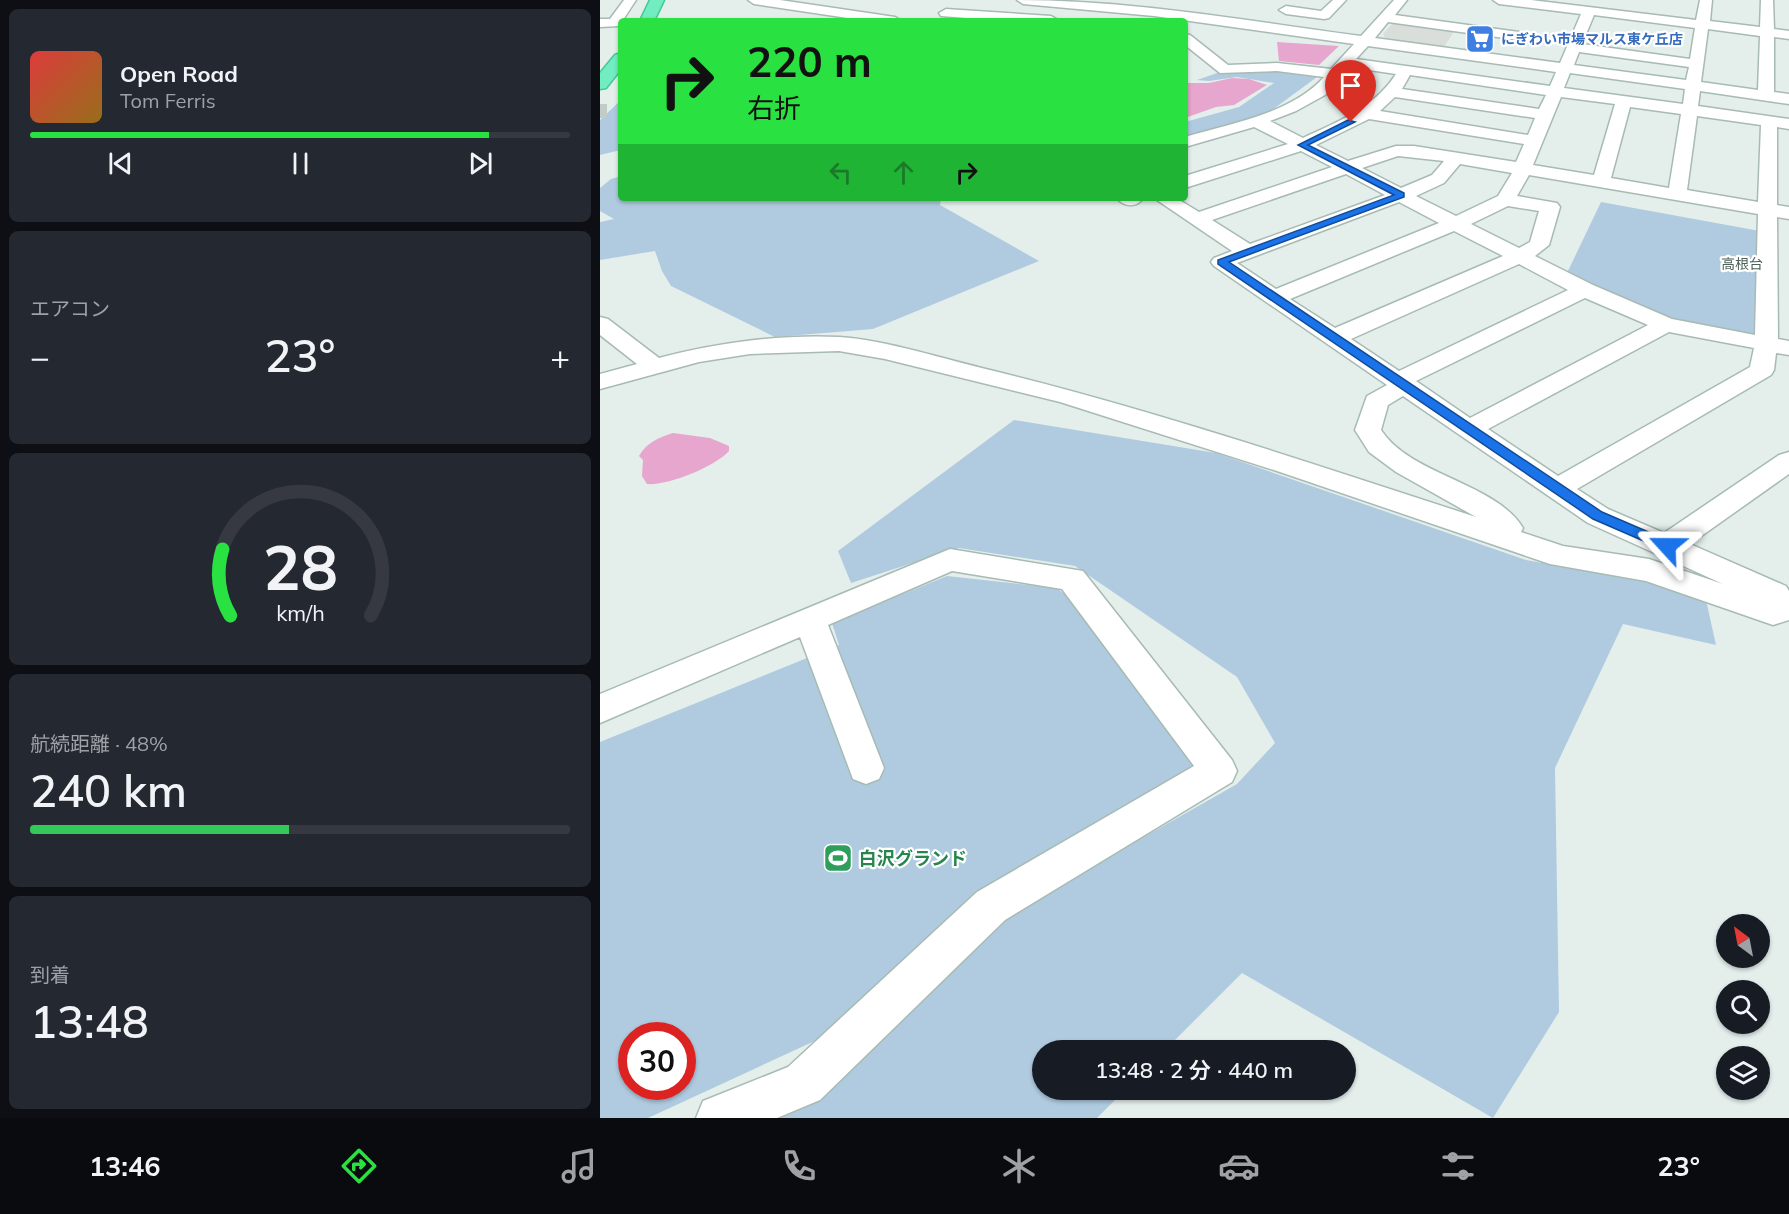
<!DOCTYPE html>
<html lang="ja">
<head>
<meta charset="utf-8">
<style>
  :root { --surface:#171b24; --page:#242831; --text:#f1f3f6; --muted:#9ea1a6; --line:#363941; --accent:#29e141 }
  body { margin:0; font-family:Mulish,"Noto Sans JP",sans-serif; background:var(--page); color:var(--text); height:100vh; display:flex; flex-direction:column; font-size:22px; white-space:nowrap }
  * { box-sizing:border-box; margin:0 }
  p { font-size:20px; color:var(--muted) }
  .icon { flex:none; width:33px; height:33px; fill:none; stroke:currentColor; stroke-width:2; stroke-linecap:round; stroke-linejoin:round }
  .map { position:relative; flex:1; overflow:hidden }
  .details { display:flex; flex-direction:column; gap:9px; padding:9px; background:#0d0f14; width:600px }
  .details>* { flex:none }
  .top-card { position:absolute; left:18px; top:18px; width:570px; height:183px; border-radius:6px; box-shadow:0 2px 4px #0004; background:#29e141; color:#111; overflow:hidden }
  .needle { width:39px; rotate:328deg }
  .tools { position:absolute; left:1116px; top:914px; display:grid; gap:12px }
  .tools a { display:grid; place-items:center; width:54px; height:54px; border-radius:50%; background:var(--surface); box-shadow:0 2px 4px #0004; font-size:30px }
  .speed { position:absolute; left:18px; top:1022px; display:flex; gap:12px; font-size:30px; font-weight:700; text-align:center }
  .speed>* { display:grid; place-content:center; width:78px; height:78px; border-radius:50%; background:var(--surface); box-shadow:0 2px 4px #0004; line-height:1 }
  .speed .limit { border:9px solid #d22; background:#fff; color:#111 }
  .pin { position:absolute; display:grid; place-items:center; width:51px; height:51px; color:#fff; margin:-62px -26px; border-radius:50% 50% 50% 0; rotate:-45deg; box-shadow:0 0 6px #0007 }
  .pin .icon { rotate:45deg }
  .me { position:absolute; width:66px; margin:-33px; rotate:294deg; stroke-linejoin:round; filter:drop-shadow(0 0 4px #0008) }
  .turn { display:flex; align-items:center; gap:21px; height:126px; padding:0 30px; font-size:27px }
  .turn .icon { width:78px; height:78px; stroke-width:2.5 }
  .turn b { display:block; font-size:42px; line-height:51px }
  .lanes { display:flex; align-items:center; height:57px; padding:0 30px; background:#0003; justify-content:center; gap:30px; direction:ltr }
  .lanes .off { opacity:.35 }
  .big { font-size:45px; font-weight:600; line-height:1.1 }
  .details .widget { flex:1; display:flex; flex-direction:column; justify-content:center; gap:9px; min-width:0; padding:0 21px; border-radius:9px; background:var(--page) }
  .details .dial { align-items:center; gap:0 }
  .dial svg { height:156px; overflow:visible; fill:none; stroke:var(--line); stroke-width:7; stroke-linecap:round; text-anchor:middle }
  .dial text { fill:var(--text); stroke:none }
  .song { display:flex; align-items:center; gap:18px }
  .cover { width:72px; height:72px; border-radius:9px; background:linear-gradient(135deg,hsl(0 70% 55%),hsl(40 70% 35%)) }
  .played { height:6px; border-radius:3px; background:linear-gradient(90deg,var(--accent) 85%,var(--line) 85%) }
  .keys { display:flex; justify-content:space-around; direction:ltr }
  .heat { display:flex; justify-content:space-between; align-items:center; font-size:33px; direction:ltr }
  .charge { height:9px; border-radius:4px; background:linear-gradient(90deg,#34c759 48%,var(--line) 0) }
  .trip { position:absolute; left:432px; top:1040px; width:324px; height:60px; border-radius:30px; background:var(--surface); box-shadow:0 2px 4px #0004; font-weight:600; line-height:60px; text-align:center }
  .tabs { display:flex; height:96px; justify-content:space-around; align-items:center; background:#090b0e; color:var(--muted) }
  .tabs .icon { width:42px; height:42px }
  .tabs .selected { color:var(--accent) }
  .tabs b { font-size:27px; color:var(--text) }
  main { display:flex; flex:1; min-height:0 }
  .map>svg:first-child { display:block }
</style>
</head>
<body>
<main>
<section class="details">
<div class="widget">
<div class="song"><i class="cover"></i><div><b>Open Road</b><p>Tom Ferris</p></div></div>
<div class="played"></div>
<div class="keys"><svg class="icon" aria-label="previous" viewBox="0 0 24 24"><path d="M18 5L8 12l10 7zM5 5v14"/></svg><svg class="icon" aria-label="pause" viewBox="0 0 24 24"><path d="M8 5v14M16 5v14"/></svg><svg class="icon" aria-label="next" viewBox="0 0 24 24"><path d="M6 5l10 7-10 7zM19 5v14"/></svg></div>
</div>
<div class="widget"><p>エアコン</p>
<div class="heat"><a>−</a><b class="big">23°</b><a>+</a></div>
</div>
<div class="widget dial"><svg viewBox="0 0 100 80">
<path d="M14 69A42 42 0 1 1 86 69"/>
<path d="M14 69A42 42 0 0 1 10 35" stroke="#29e141"/>
<text x="50" y="56" font-size="32" font-weight="700">28</text>
<text x="50" y="72" font-size="11">km/h</text>
</svg></div>
<div class="widget"><p>航続距離 · 48%</p><b class="big">240 km</b><div class="charge"></div></div>
<div class="widget"><p>到着</p><b class="big">13:48</b></div>
</section>
<div class="map">
<svg width="1189" height="1118" viewBox="0 0 1189 1118">
  <rect width="100%" height="100%" fill="#e4efec"/>
  <path fill="#b0cbe0" fill-rule="evenodd" d="M680,63l46,4 -9,10 -53,39 -79,22v-16l54,-15 35,-24 -37,-6 -28,4 -12,-1 23,-8z
    M21,100v50l-21,5v-35z
    M21,176v22h320l-1,7 99,56 -166,68 -98,8 -104,-51 -9,-15 -7,-20 -55,9v-38l14,-3 -14,-8v-23l11,-9z
    M1001,202l170,31 -3,105 -77,-15 -48,-13 -76,-37z
    M414,420l202,33 310,107 142,25 38,15 10,45 -93,-21 -68,144 4,244 -66,106 -251,-145 -77,77h-123v39h84l-29,29h-323l222,-197 241,-137 38,-41 -38,-66 -162,-111 -116,-18 -108,35 -13,-32z
    M347,576l109,12 59,40 109,146 -298,168 -81,85 -197,91h-48v-376l239,-97 -7,-22zM32,1035h50v51h-50z"/>
  <path fill="#d9dedb" d="M793,23l62,7 -11,17 -59,-9 -2,-4z"/>
  <path fill="#e7a6cd" d="M677,42l62,4 -20,19 -40,-4z
    M632,78l17,1 18,6 -33,20 -18,2 -31,11v-35h24z
    M73,433l37,5 19,8v5c-13,15 -61,35 -82,33l-5,-8 1,-16 -4,-4c8,-14 19,-18 34,-23z"/>
  <g fill="none" stroke-linecap="round" stroke-linejoin="round">
    <path stroke="#c1ccc9" stroke-width="14" stroke-dasharray="14 8" stroke-linecap="butt" d="M0,111h7"/>
    <g stroke="#a7bab3" stroke-width="3">
      <path id="minor" d="M24,0h12l-17,26 -19,1v-8h10z
        M148,0h32l115,17 7,4h-34l-114,-17z
        M417,0c115,0 230,21 344,36l33,-36h13l-12,15 124,17 7,4 -7,4 -131,-18 -13,16 185,25 21,-49 -82,-10 -6,-4h38l165,20 4,-20h12l-2,21 50,6 1,-27h12l1,29 15,2v8l-15,-2v55l15,2v10l-89,-13 -2,15 91,13v10l-12,-2v78l12,2v12l-12,-2 1,122 11,2v14l-13,-2 -2,17 -3,5 -194,114 31,20 56,24 115,-78 10,-3v22l-99,70 96,42 3,5v29l-16,5 -127,-44 -96,-17 -273,-93 -217,-69 -175,-43 -46,-8 -89,3 -51,8 -99,27v-15l37,-10 -37,-29v-18l8,2 51,39c56,-15 122,-24 180,-21 48,3 107,23 155,34 163,40 322,94 482,146l-80,-45 -27,-20 -14,-22 12,-34 20,-11 -173,-119 -3,-4 3,-4 18,-7 -78,-53h22l23,14 133,-45 -31,-16 -116,37v-12l103,-32 -34,-17 -69,20v-10c46,-14 106,-23 139,-60l-47,-6 -57,2 -35,-28v-11l5,1 38,30 49,-2 54,6 23,-25 -200,-28 -131,-12zM994,15l101,13 -5,31 -108,-15zM1108,29l52,7 -2,54 -57,-8zM768,46l188,26 -6,14 -194,-27zM979,52l110,15 -3,13 -112,-15zM749,67l47,7c-22,34 -57,47 -93,64l-33,-17 26,-10 29,-16zM970,73l115,16 -2,15 -119,-16zM810,75l136,20 -7,14 -137,-20zM795,97l140,21 -7,17 -148,-24zM961,97l54,7 -21,71 -61,-10zM1030,107l51,7 -12,74 -58,-10zM1097,116l64,9 -3,77 -71,-12zM769,119l155,25 -8,18 -102,-16h-18l-48,15 -32,-16zM798,156l46,5 -12,14 -31,13 -39,-20zM860,164l52,9 -14,23 -42,20 -40,-20 28,-13zM746,174l39,21 -135,49 -38,-24zM929,175l229,39 -3,121 -83,-16 -79,-34 -58,-29 14,-11 11,-38 -3,-4 -40,-7zM799,202l40,21 -163,66 -39,-26zM908,206l31,5 -9,31 -11,6 -48,-24zM854,231l49,25 -168,72 -45,-29zM919,264l49,26 -169,81 -48,-32zM985,298l63,27 -178,93 -54,-37zM1069,332l85,16 -4,19 -192,109 -70,-47zM803,396l185,127 135,61 -74,-25 -86,-13 -42,-14 2,-4c-27,-45 -113,-53 -142,-98l7,-25z
        M733,0h13l-17,18 -5,1 -38,-5 -7,-4 7,-4 35,5z
        M346,9l105,7 7,4 -52,1 -65,-5 -2,-3z
        M517,198h26c-6,10 -20,9 -26,0z
        M350,549l133,22 149,189 5,11 -5,11 -227,138 -185,180 -43,18h-81l7,-17 85,-34 189,-175 217,-126 -132,-177 -110,-18 -124,54 56,143 -5,11 -13,5 -13,-5 -53,-142 -200,86v-29z"/>
    </g>
    <g stroke="#43ca95" stroke-width="3">
      <path id="highway" d="M50,0h14l-10,21h-14z
        M21,53v16l-15,19 -6,1v-16l15,-18z"/>
    </g>
    <use href="#minor" fill="#fff" fill-rule="evenodd"/>
    <use href="#highway" fill="#71edc1" fill-rule="evenodd"/>
  </g>
  <path fill="#1a73e8" stroke="#114b97" stroke-width="1.5" d="M748,120l7,2 -47,23 96,48v4l-175,65 373,250 70,30 2,4 -2,3h-10l-69,-30 -375,-255v-4l176,-65 -96,-50z"/>
  <defs>
    <g id="supermarket-square" transform="scale(1.5)"><rect x="-9" y="-9" width="18" height="18" rx="4" fill="#3f7fe0" stroke="#fff"/><path d="M-6-5.5h2.5l.6 2H6L4.5 2H-2.5L-4.4-4H-6ZM-1.5 3.2a1.3 1.3 0 1 0 .1 0ZM3 3.2a1.3 1.3 0 1 0 .1 0Z" fill="#fff"/></g>
    <g id="stadium-square" transform="scale(1.5)"><rect x="-9" y="-9" width="18" height="18" rx="4" fill="#2e9e5b" stroke="#fff"/><path d="M0-5a6.5 5 0 1 0 0 10a6.5 5 0 1 0 0-10ZM-3.5-1.8h7v3.6h-7Z" fill="#fff"/></g>
  </defs>
  <g fill-rule="evenodd">
    <use href="#supermarket-square" x="880" y="39"/>
    <use href="#stadium-square" x="238" y="858"/>
  </g>
  <g text-anchor="middle" dominant-baseline="central" stroke-width="4.5" stroke-linejoin="round" paint-order="stroke">
    <g font-size="14" font-weight="bold" fill="#366cbe" stroke="#fff" text-anchor="start">
      <text x="901" y="39">にぎわい市場マルス東ケ丘店</text>
    </g>
    <g font-size="14" fill="#4d6259" stroke="#fff">
      <text x="1142" y="264">高根台</text>
    </g>
    <g font-size="18" font-weight="bold" fill="#27864d" stroke="#fff" text-anchor="start">
      <text x="259" y="858">白沢グランド</text>
    </g>
  </g>
</svg>
<div class="tools">
<a><svg class="needle" viewBox="-14 -14 28 28"><path d="M0-13l5 13h-10z" fill="#e53935"/><path d="M0 13l5-13h-10z" fill="#9ea1a6"/></svg></a>
<a><svg class="icon" aria-label="search" viewBox="0 0 24 24"><circle cx="10" cy="10" r="6"/><path d="M15 15l6 6"/></svg></a>
<a><svg class="icon" aria-label="layers" viewBox="0 0 24 24"><path d="M12 4l9 5-9 5-9-5zM3 14l9 5 9-5"/></svg></a>
</div>
<div class="speed"><div class="limit">30</div></div>
<div class="pin" style="left:751px;top:122px;background:#d93025"><svg class="icon" aria-label="arrive" viewBox="0 0 24 24"><path d="M6 21V4h12l-3 4 3 4H6"/></svg></div>
<svg class="me" style="left:1067px;top:546px" viewBox="-20 -20 40 40"><path d="M0-17L14 15 0 8-14 15z" fill="#1a73e8" stroke="#fff" stroke-width="4"/></svg>
<div class="trip">13:48 · 2 分 · 440 m</div>
<div class="top-card">
<div class="turn"><svg class="icon" aria-label="right" viewBox="0 0 24 24"><path d="M7 20v-9h11M14 6l5 5-5 5"/></svg><div><b>220 m</b>右折</div></div>
<div class="lanes"><svg class="icon off" aria-label="left" viewBox="0 0 24 24"><path d="M17 20v-9H6M10 6l-5 5 5 5"/></svg><svg class="icon off" aria-label="ahead" viewBox="0 0 24 24"><path d="M12 20V5M6 11l6-6 6 6"/></svg><svg class="icon" aria-label="right" viewBox="0 0 24 24"><path d="M7 20v-9h11M14 6l5 5-5 5"/></svg></div>
</div>
</div>
</main>
<nav class="tabs">
<b>13:46</b>
<svg class="icon selected" aria-label="directions" viewBox="0 0 24 24"><path d="M12 3l9 9-9 9-9-9zM9 14v-3h6M13 9l2 2-2 2"/></svg>
<svg class="icon" aria-label="music" viewBox="0 0 24 24"><path d="M9 18V5l10-2v13"/><circle cx="6" cy="18" r="3"/><circle cx="16" cy="16" r="3"/></svg>
<svg class="icon" aria-label="phone" viewBox="0 0 24 24"><path d="M5 4h4l2 5-3 2q2 4 5 5l2-3 5 2v4C11 20 4 13 5 4z"/></svg>
<svg class="icon" aria-label="climate" viewBox="0 0 24 24"><path d="M12 3v18M4 7l16 10M4 17L20 7"/></svg>
<svg class="icon" aria-label="car" viewBox="0 0 24 24"><path d="M5 17H2v-5l4-1 3-4h7l3 4 3 1v5h-3M9 17h6M6 11h13"/><circle cx="7" cy="17" r="2"/><circle cx="17" cy="17" r="2"/></svg>
<svg class="icon" aria-label="filters" viewBox="0 0 24 24"><path d="M4 7h16M4 17h16"/><circle cx="9" cy="7" r="2"/><circle cx="15" cy="17" r="2"/></svg>
<b>23°</b>
</nav>
</body>
</html>
